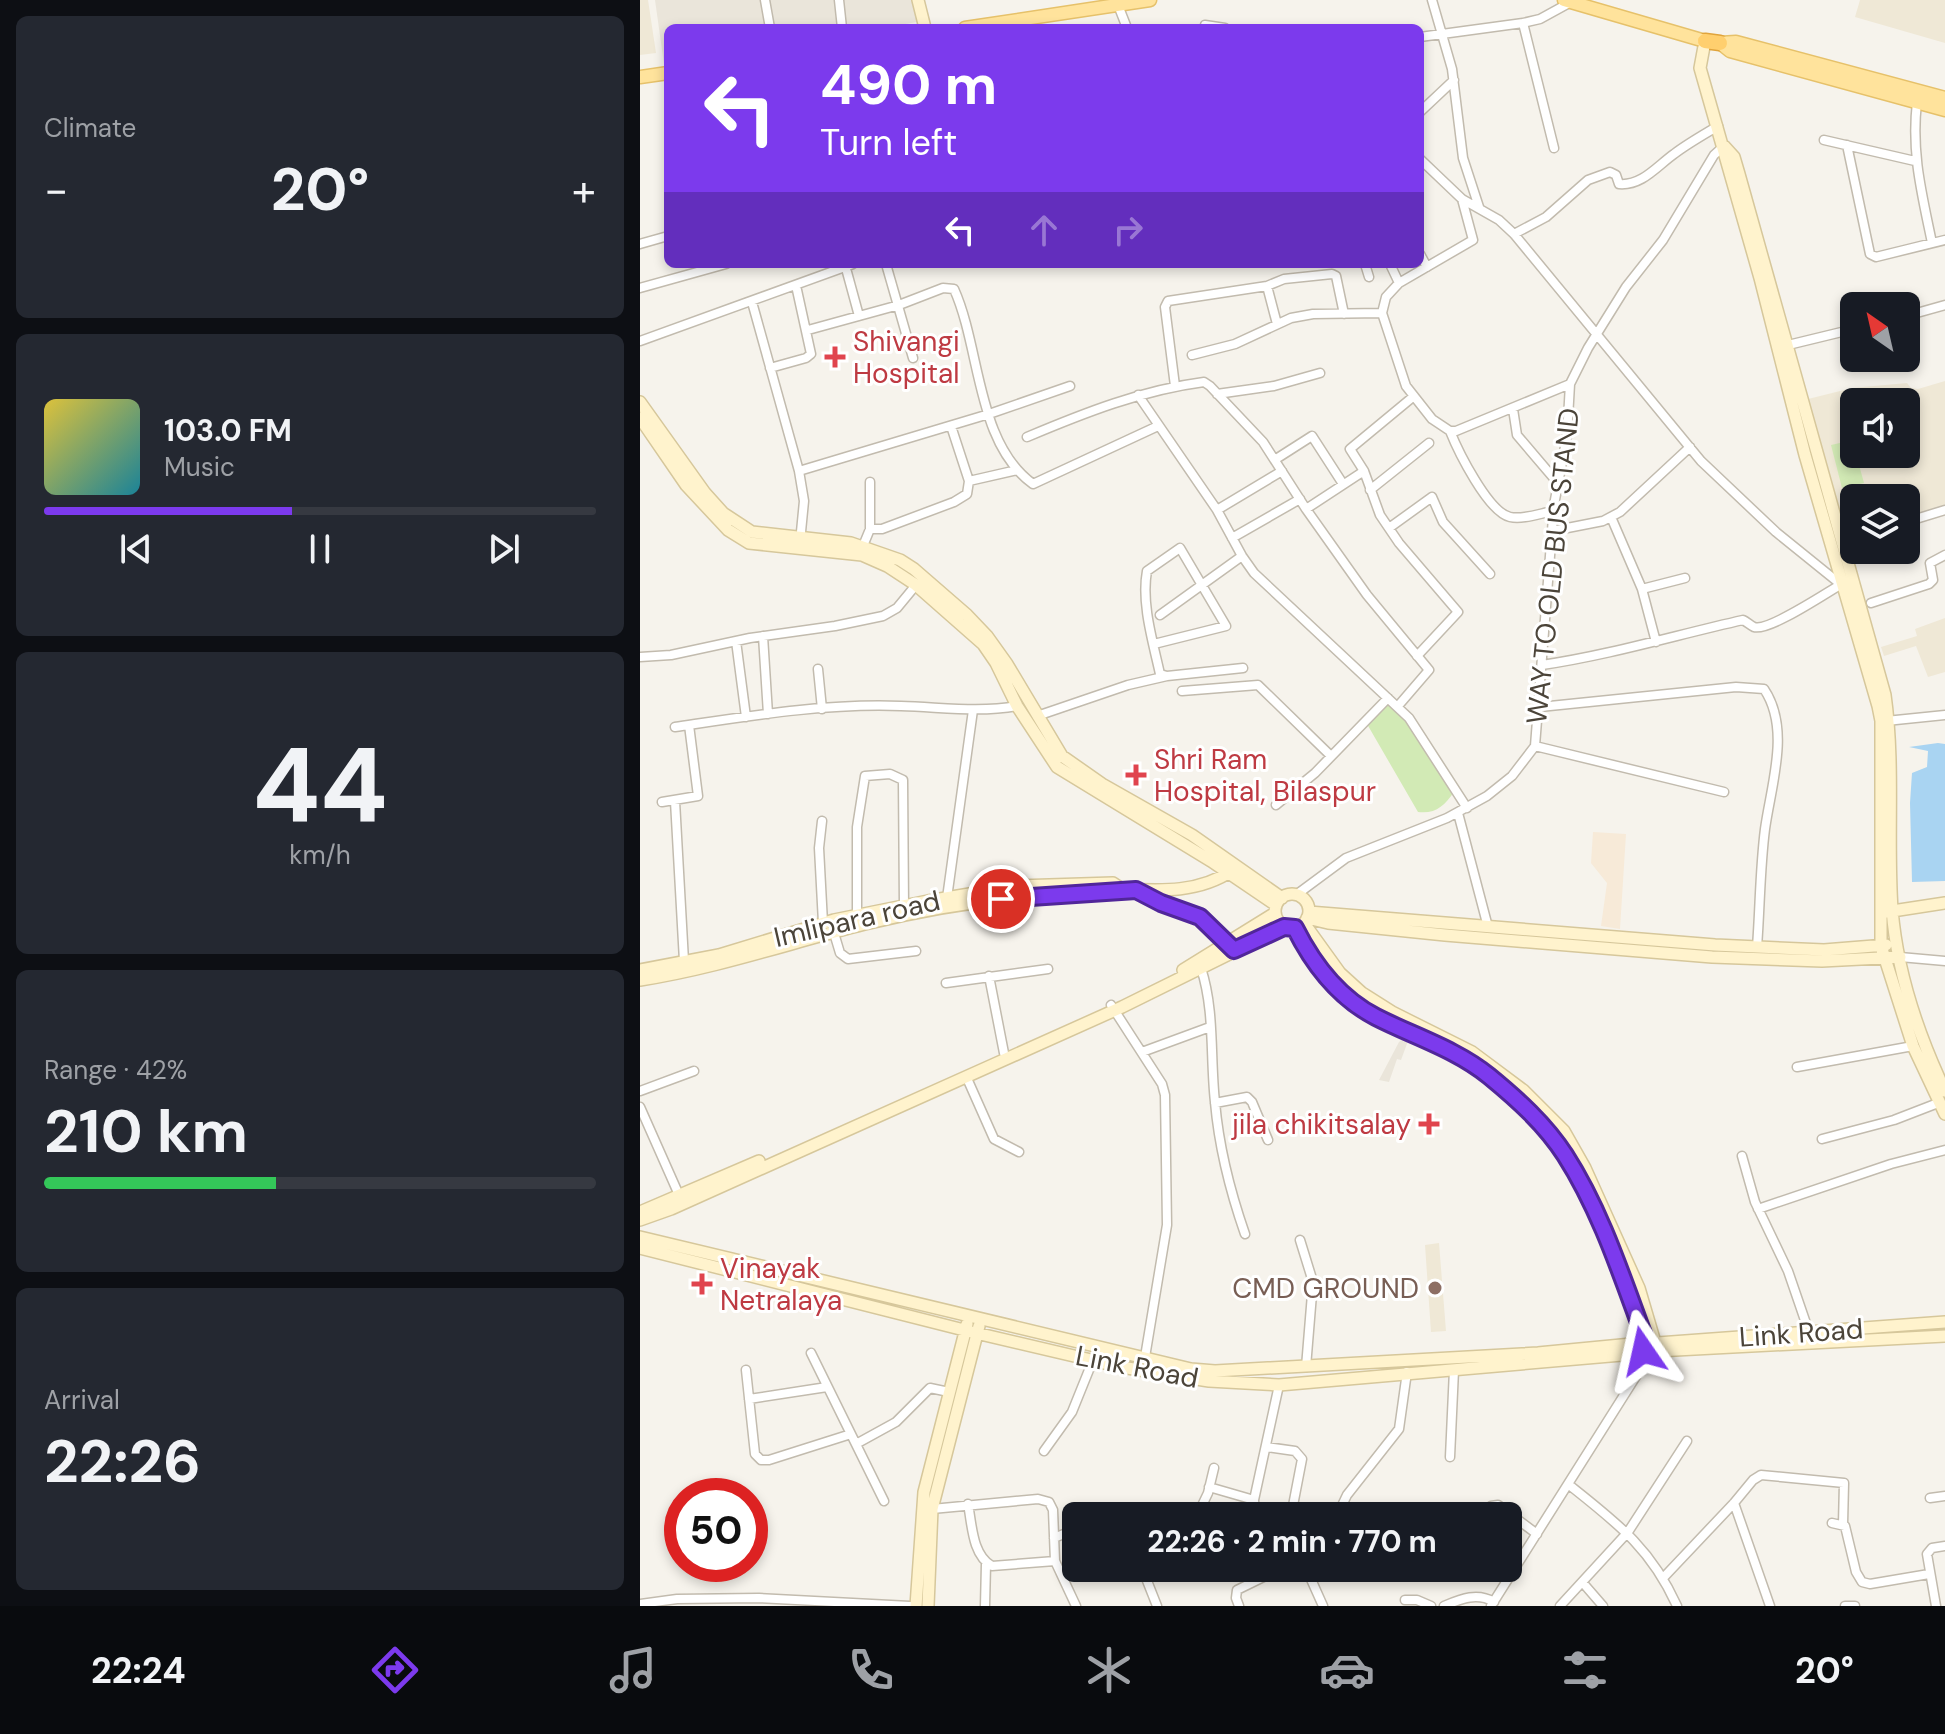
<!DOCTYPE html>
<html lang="en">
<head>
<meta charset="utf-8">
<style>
  :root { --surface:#171b24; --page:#242831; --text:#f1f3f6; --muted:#9ea1a6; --line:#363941; --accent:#7c3aed }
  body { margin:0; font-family:"DM Sans",sans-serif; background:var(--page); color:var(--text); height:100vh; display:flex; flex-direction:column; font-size:30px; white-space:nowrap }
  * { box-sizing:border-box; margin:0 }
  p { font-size:26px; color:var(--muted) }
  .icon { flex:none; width:44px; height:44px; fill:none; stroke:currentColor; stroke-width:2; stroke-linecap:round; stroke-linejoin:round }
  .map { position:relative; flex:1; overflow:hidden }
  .side { display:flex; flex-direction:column; gap:16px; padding:16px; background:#0d0f14; width:640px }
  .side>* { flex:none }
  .banner { position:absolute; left:24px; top:24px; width:760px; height:244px; border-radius:12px; box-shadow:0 4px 12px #0003; background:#7c3aed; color:#fff; overflow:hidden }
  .needle { width:52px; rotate:326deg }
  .tools { position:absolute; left:1200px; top:292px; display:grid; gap:16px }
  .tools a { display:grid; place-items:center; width:80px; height:80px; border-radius:12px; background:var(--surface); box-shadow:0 4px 12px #0003; font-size:40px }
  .speed { position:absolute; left:24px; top:1478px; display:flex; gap:16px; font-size:40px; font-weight:700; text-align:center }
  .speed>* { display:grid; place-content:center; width:104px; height:104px; border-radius:50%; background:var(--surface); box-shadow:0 4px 12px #0003; line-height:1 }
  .speed .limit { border:12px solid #d22; background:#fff; color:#111 }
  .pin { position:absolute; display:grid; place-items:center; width:68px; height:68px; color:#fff; margin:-34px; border:4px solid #fff; border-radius:50%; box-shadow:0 2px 8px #0007 }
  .me { position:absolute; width:88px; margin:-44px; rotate:349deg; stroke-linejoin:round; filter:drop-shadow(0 0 6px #0008) }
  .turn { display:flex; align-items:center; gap:28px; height:168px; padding:0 24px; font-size:36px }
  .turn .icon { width:104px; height:104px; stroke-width:2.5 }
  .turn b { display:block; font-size:56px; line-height:68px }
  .lanes { display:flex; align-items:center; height:76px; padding:0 24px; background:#0003; justify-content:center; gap:40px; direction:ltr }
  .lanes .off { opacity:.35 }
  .big { font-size:60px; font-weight:700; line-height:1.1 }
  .side .widget { flex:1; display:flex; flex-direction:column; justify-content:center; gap:12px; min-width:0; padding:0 28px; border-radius:12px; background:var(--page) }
  .side .dial { align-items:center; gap:0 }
  .dial b { font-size:104px; line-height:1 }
  .song { display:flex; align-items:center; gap:24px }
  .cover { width:96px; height:96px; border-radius:12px; background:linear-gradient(135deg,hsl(50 70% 55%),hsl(190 70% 35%)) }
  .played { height:8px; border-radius:4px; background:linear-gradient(90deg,var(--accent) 45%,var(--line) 45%) }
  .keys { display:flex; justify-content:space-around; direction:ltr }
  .heat { display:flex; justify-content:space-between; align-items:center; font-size:44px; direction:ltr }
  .charge { height:12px; border-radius:6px; background:linear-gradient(90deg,#34c759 42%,var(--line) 0) }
  .trip { position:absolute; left:422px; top:1502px; width:460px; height:80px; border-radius:12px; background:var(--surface); box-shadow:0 4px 12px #0003; font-weight:700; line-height:80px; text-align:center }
  .menu { display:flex; height:128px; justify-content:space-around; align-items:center; background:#090b0e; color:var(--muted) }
  .menu .icon { width:56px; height:56px }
  .menu .active { color:var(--accent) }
  .menu b { font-size:36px; color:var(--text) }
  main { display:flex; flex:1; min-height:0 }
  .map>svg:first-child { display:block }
</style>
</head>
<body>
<main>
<section class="side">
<div class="widget"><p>Climate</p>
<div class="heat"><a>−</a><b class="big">20°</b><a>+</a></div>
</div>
<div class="widget">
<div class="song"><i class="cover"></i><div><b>103.0 FM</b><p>Music</p></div></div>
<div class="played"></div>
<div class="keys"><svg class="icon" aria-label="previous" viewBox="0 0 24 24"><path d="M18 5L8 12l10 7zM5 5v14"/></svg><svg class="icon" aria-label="pause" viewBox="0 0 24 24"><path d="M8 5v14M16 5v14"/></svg><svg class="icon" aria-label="next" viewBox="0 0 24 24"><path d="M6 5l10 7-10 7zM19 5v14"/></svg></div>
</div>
<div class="widget dial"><b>44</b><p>km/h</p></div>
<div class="widget"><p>Range · 42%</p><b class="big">210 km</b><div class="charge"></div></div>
<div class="widget"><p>Arrival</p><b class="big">22:26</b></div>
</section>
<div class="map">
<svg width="1305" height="1606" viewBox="0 0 1305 1606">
  <rect width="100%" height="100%" fill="#f6f3ec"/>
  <path fill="#eae5da" d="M15,0h262l5,21 -38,7h-216v36h-4z
    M764,1038l4,3 -7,19 -4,-1 -8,23 -10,-2 20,-38z"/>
  <path fill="#f7ead8" d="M953,832l33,2 -6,95 -19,-3 6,-43 -16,-20z"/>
  <path fill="#efe8d6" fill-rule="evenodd" d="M0,0h8l8,53 -16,2z
    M1220,0h85v43l-90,-26z
    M1305,381v132l-39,10v-25h-52v39l-7,2 -39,-140 44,-11 55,-5 4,5 7,1zM1214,402h52v52h-52z
    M1305,618v54l-17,5 -12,-31 -32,10 -3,-9 36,-11 -2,-7z
    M799,1243l7,88 -15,1 -6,-87z"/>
  <path fill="#d2eab5" d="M1213,440l1,14h2l8,29 -22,5 -11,-43z
    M750,703l8,3 56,86c-10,14 -18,22 -36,20l-51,-88z"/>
  <path fill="#a9d4f2" d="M1298,743l7,1v137l-33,1 -2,-79 2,-30 15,-6 1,-16 -19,-4z"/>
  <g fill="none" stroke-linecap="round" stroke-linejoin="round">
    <g stroke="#c2bbae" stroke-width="11">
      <path id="street" d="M125,0l5,28
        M199,0l3,28
        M792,0l20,69 11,89 16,49
        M478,5l9,23
        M883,23l31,125
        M565,25l20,3
        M780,37l103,-14 17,-4 31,-17
        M1277,102c-6,51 5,92 15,141
        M780,112l34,-32
        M1184,140l91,21
        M1207,145l23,109 6,3 69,-17
        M780,159l42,40 37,21 15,14 187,227 75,71 68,55
        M822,199l11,41 -74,43 -13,14 -4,16 24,73 26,33 18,12h6l114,-47
        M874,234l32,-17 42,-37 22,-8 6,3 3,9c23,2 38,-18 55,-30 13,-10 29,-19 44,-28
        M0,244l28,-8
        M780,254l7,13
        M246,264l27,94
        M725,264l4,13
        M750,264l9,19
        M207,272l12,44
        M627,286l17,-7 48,-5 4,2 8,38
        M0,288l86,-24
        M112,302l47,169 5,30 -4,41
        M1266,316l39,-11
        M168,330l91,-25 44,-17 11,1c27,60 22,154 79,195l125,-58
        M0,341l213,-77
        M1144,346l70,-17
        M552,355l43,-11 56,-26 22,-4 69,-1
        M130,368l36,-10 5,-4 -14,-64
        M535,386l-10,-79 3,-6 99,-15 10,38
        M577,394l57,-8 46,-13
        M498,395l79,115 25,46 12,17 155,145 58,90
        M873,409l4,26 40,47
        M810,431c8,20 38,81 60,86 13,3 31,-4 44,-6
        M387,437c57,-24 115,-47 177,-55l6,4 53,56 43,67 61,86 62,75 -31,36
        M636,459l36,-23 31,48
        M159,471l190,-57 81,-28
        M724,471l-14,-22 64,-53
        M329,481l48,-11
        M730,490l59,-47
        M666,509l58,-38 16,44 19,28 59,69 -41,44
        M577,510l65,-39
        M971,517l31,72 14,53
        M1266,522l39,-12
        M749,528l43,-31 11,25 47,52
        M230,529h12l72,-27 13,-8 2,-13 -18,-55
        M912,531l51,-10 17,-9 70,-65
        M592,538l68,-39
        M223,546l7,-17v-47
        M1002,589l43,-11
        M1231,603l58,-19 4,-4 -3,-17 15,-8
        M520,615l82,-59
        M123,636l5,78
        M96,641l10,76
        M514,644l72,-18 -46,-78 -33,23c-6,32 6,71 13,103l7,2
        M0,657l31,-2 79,-17 85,-12 48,-10 14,-8 19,-23
        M902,665c68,-10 134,-30 201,-45 4,2 7,5 11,7 14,5 72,-34 86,-42
        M178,669l4,40
        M542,691l76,-6 73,71
        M900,707l196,-20 28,2c27,40 7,96 1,140 -5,39 -5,79 -8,118
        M397,716l91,-31 39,-9 76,-8
        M1246,721l59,-6
        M35,727c74,-11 151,-24 226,-21 40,1 77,7 116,0
        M895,746l189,46
        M35,801l9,160
        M22,802l36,-6 -9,-71
        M636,805l39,-32 73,-75
        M818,813l30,114
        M182,821l-3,27 4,75
        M498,891l23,12 39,14 31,30
        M656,895l50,-37 101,-40 40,-22 25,-20 23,-30 19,-241 13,-69 3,-52 18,-36 38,-61 37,-47 51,-85 10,-9
        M307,898l26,-188
        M217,914v-87l8,-51 25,-2 13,6 1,128
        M194,933l6,20 8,6 68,-8
        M1260,957l45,4
        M561,968c14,43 9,89 14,134 4,46 15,89 30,132
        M349,976l15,77
        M306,983l102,-14
        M471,1005l51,79 3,11 2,130 -22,132
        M502,1052l68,-25
        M1157,1067l116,-21
        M326,1076l28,63 25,13
        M0,1091l54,-20
        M575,1103l32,-6 5,5 16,38
        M0,1107l39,88
        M1182,1139l72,-19 44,-17
        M1102,1156l13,46 33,69 21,61
        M1118,1209l133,-45 54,-14
        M660,1240l13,42 -7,85
        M171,1353l73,148
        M106,1370l9,84 6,6h8l82,-26
        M109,1399l78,-12
        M216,1444l40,-22 34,-34 19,4
        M627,1447l28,4 7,8 -11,57
        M404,1451l28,-39 21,-52
        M810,1457l4,-87
        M928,1484c49,39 83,64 109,122
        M569,1487l45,13
        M1290,1498l15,-2
        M1094,1503l36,103
        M328,1504c4,20 4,51 24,62l63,-5
        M292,1509l106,-10 11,3 4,8 2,51 21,45
        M557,1516l11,-23 6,-25
        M615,1516l-1,-16 25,-115
        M697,1516l10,-21 52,-66 8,-57
        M840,1516l11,-10 7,-1 39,29
        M1192,1523l13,3 11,46 6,10 8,2 59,-10
        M414,1538l22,-9
        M502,1568l15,38
        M666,1568l17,38
        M1024,1577l70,-74 19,-23 8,-5 83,8 -1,41
        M943,1583l20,23
        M765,1600h12l14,6
        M0,1604l37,-5 82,-1 151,8
        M345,1606l1,-42
        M599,1606l-3,-8 1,-8 45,-22
        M804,1606c17,-7 33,-14 50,-4
        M851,1606l159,-252
        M920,1606l68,-74 59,-91
        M1205,1606h10
        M1296,1606l-9,-52 5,-6 13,-2"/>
    </g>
    <g stroke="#d6c79b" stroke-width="14">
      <path id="secondary" d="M278,0l7,28
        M1065,41l-5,27 60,210 45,177 73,251 3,15v225l32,100 32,68
        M1084,146l10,11 5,17 146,521c10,71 2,143 7,214 5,63 26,125 53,182
        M0,402l65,91 18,20 29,19 99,11 49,17 14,9 53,46 20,21 20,28 55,92 40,28 90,51 90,63
        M0,418l46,67 42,45 21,13 113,12 25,11 29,19 67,59 13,19 21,43 40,61 154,94 65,44
        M635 911a17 17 0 1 1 34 0a17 17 0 1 1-34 0Z
        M669,912l406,33 109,5 62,-5
        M1246,912l59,-9
        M667,918l21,5 117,12 267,22 110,4 78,-4
        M664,923l36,50 22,20 30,19 80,40 51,38 41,41 21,37 54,120 15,51
        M655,928c18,36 44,70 81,89 37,19 80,32 113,59 28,23 57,48 76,79 36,56 57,122 80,184
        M0,970l79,-15 115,-35 94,-19 89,-15 96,-3 9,6
        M543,970l92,-57
        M0,980c77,-12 149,-37 225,-56 81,-20 164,-31 247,-32l10,-3c40,2 77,4 111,-19
        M0,1212l119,-51
        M0,1220l31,-11 451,-202 162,-80
        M0,1237l551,132 24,2 323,-18 104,-10
        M0,1248l336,85 145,34 88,14 70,4 366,-32
        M1018,1343l287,-21
        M1017,1351l288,-15
        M276,1606l8,-114 43,-168
        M288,1606l4,-97 47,-183"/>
    </g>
    <g stroke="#e6c16a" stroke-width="15">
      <path id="primary" d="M924,0l141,41
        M325,28l185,-28
        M1080,43l10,8 215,59
        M1080,43l16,-1 209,56
        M0,77l28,-4"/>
    </g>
    <g stroke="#e0a43c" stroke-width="17">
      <path id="highway" d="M1065,41l15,2"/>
    </g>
    <use href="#street" stroke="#fff" stroke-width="8"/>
    <use href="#secondary" stroke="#fff3cd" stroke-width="11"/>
    <use href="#primary" stroke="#ffe39c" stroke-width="12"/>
    <use href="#highway" stroke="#ffcf6e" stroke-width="14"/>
  </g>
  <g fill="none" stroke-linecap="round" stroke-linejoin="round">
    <g stroke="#51269a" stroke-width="20">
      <path id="route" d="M361,899l135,-9 25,13 39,14 34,33 50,-23 11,1c18,36 44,70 81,89 37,19 80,32 113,59 28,23 56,48 76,79 36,56 57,122 80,184l-3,4 1,8"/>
    </g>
    <use href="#route" stroke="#7c3aed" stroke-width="14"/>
  </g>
  <g fill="#e0444e" stroke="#fff" stroke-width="3">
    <path d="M191 345h8v8h8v8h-8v8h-8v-8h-8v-8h8z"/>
    <path d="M492 763h8v8h8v8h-8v8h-8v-8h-8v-8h8z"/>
    <path d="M785 1112h8v8h8v8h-8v8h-8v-8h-8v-8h8z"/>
    <path d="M58 1272h8v8h8v8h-8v8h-8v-8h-8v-8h8z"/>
  </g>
  <circle fill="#8d6e63" stroke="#fff" stroke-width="3" cx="795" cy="1288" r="8"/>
  <g text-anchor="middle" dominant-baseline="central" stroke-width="6" stroke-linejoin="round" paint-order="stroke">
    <g font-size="28" fill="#be3a42" stroke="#fff" text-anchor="start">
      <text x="213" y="341">Shivangi<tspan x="213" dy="32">Hospital</tspan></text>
      <text x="514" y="759">Shri Ram<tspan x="514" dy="32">Hospital, Bilaspur</tspan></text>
      <text x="771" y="1124" text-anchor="end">jila chikitsalay</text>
      <text x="80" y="1268">Vinayak<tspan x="80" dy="32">Netralaya</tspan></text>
    </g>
    <g font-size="28" fill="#4b4439" stroke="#fff">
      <text transform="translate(913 566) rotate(-84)">WAY TO OLD BUS STAND</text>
      <text transform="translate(217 919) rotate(-13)">Imlipara road</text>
      <text transform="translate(1161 1333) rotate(-4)">Link Road</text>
      <text transform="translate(497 1367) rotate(11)">Link Road</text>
    </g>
    <g font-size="28" fill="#785e54" stroke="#fff" text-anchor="end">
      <text x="779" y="1288">CMD GROUND</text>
    </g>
  </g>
</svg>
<div class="tools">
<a><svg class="needle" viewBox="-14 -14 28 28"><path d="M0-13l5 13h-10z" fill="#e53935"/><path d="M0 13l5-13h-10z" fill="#9ea1a6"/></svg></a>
<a><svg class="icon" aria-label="sound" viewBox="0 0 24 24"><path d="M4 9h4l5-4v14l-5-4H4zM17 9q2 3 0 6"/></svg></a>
<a><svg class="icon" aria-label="layers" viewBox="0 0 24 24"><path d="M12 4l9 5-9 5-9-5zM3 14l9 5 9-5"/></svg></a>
</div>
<div class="speed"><div class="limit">50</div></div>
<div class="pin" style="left:361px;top:899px;background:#d93025"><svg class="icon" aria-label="arrive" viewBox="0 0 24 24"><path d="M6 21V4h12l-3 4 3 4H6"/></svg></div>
<svg class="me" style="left:1003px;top:1351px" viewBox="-20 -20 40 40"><path d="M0-17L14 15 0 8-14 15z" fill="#7c3aed" stroke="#fff" stroke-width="4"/></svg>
<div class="trip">22:26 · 2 min · 770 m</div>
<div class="banner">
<div class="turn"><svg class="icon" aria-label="left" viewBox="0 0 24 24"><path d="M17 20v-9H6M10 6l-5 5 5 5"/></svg><div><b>490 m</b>Turn left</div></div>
<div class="lanes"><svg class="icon" aria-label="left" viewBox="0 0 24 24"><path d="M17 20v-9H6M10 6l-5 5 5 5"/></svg><svg class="icon off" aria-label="ahead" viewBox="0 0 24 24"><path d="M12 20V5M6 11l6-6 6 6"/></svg><svg class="icon off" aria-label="right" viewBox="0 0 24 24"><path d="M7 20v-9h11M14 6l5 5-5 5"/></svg></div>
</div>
</div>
</main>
<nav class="menu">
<b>22:24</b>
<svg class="icon active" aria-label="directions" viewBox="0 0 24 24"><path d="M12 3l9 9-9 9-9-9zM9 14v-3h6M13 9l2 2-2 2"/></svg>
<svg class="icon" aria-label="music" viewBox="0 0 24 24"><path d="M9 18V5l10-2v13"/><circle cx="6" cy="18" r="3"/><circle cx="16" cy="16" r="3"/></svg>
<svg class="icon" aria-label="phone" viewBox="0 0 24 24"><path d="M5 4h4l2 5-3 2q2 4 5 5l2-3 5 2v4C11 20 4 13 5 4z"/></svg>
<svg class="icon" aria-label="climate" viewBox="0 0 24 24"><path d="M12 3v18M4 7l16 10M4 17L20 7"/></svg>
<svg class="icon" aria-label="car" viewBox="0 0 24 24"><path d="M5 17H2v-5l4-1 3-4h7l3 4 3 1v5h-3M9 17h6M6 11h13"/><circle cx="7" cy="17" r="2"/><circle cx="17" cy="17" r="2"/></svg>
<svg class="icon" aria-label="filters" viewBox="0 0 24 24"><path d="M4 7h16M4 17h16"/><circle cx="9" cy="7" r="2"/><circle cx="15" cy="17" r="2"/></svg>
<b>20°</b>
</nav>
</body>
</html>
